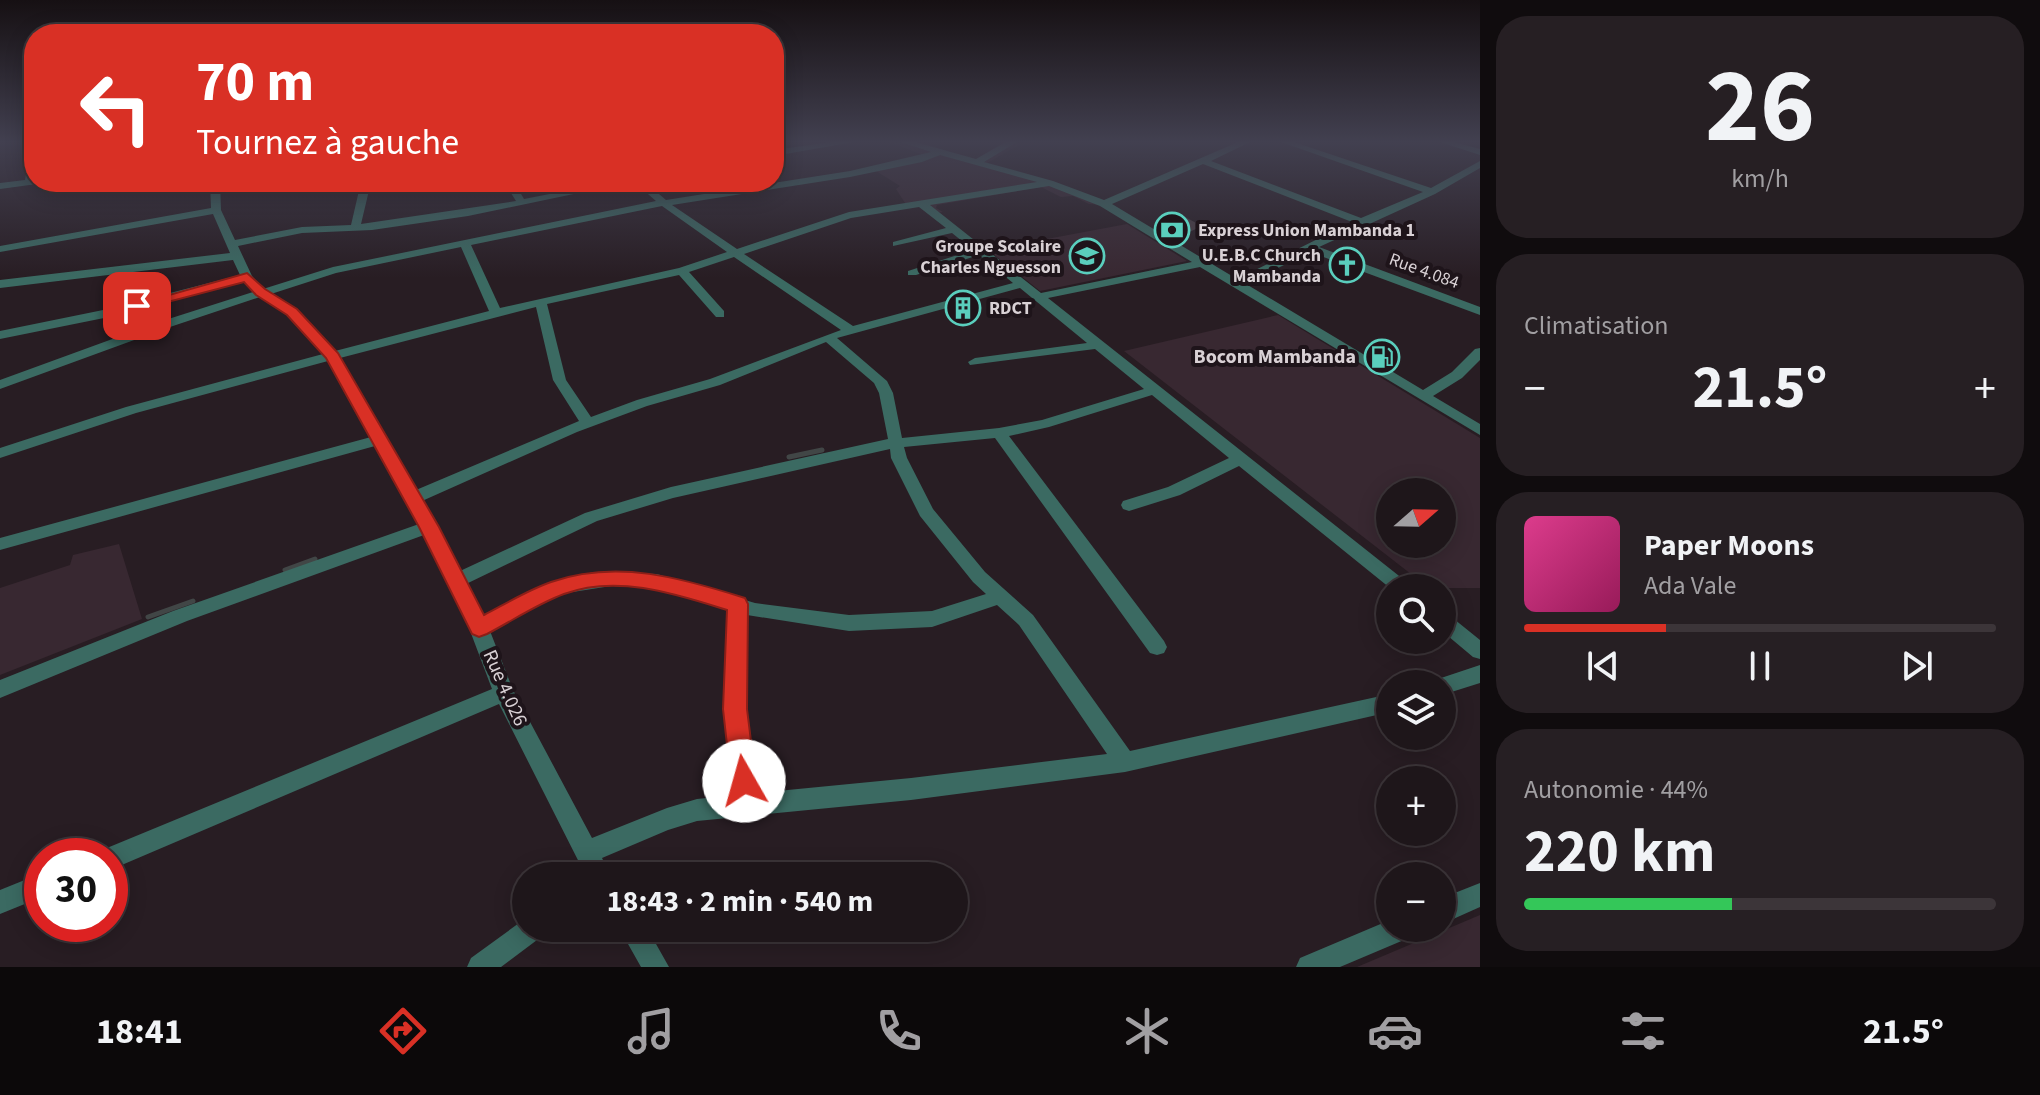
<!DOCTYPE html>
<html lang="fr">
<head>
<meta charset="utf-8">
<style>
  :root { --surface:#1e161a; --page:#261f23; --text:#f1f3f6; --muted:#a19fa2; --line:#3c3539; --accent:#d93025 }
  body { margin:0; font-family:"Source Sans 3",sans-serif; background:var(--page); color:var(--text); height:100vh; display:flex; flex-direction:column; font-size:30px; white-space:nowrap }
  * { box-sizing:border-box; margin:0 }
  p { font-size:26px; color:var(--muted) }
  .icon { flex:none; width:44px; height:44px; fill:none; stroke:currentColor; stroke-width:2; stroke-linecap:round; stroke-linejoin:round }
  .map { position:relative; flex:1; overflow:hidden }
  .side { display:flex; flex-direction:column; gap:16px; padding:16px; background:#100c0e; width:560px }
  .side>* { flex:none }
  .hud { position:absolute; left:24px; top:24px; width:760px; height:168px; border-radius:32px; box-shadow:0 4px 20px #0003,0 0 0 2px var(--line); background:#d93025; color:#fff; overflow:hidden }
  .needle { width:52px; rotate:70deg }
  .tools { position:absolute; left:1376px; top:478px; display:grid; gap:16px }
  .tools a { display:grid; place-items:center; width:80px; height:80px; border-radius:50%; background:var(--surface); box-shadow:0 4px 20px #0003,0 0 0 2px var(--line); font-size:40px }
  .speed { position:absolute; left:24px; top:838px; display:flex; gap:16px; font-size:40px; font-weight:700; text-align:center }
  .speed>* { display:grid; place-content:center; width:104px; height:104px; border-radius:50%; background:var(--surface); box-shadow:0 4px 20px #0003,0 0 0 2px var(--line); line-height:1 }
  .speed .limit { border:12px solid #d22; background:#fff; color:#111 }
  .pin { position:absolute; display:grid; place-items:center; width:68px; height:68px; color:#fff; margin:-34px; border-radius:16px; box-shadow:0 4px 12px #0006 }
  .me { position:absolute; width:88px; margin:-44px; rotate:353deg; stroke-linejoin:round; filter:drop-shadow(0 0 6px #0008) }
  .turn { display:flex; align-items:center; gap:28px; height:168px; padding:0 40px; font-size:36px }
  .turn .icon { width:104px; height:104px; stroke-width:2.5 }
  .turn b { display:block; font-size:56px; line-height:68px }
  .big { font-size:60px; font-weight:700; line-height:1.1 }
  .side .card { flex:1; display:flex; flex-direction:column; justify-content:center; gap:12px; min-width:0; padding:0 28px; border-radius:32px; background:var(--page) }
  .side .dial { align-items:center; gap:0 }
  .dial b { font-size:104px; line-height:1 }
  .song { display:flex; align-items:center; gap:24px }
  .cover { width:96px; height:96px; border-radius:12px; background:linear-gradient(135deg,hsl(330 70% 55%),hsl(330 70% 35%)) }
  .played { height:8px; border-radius:4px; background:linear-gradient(90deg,var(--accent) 30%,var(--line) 30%) }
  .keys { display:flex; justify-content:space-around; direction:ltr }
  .heat { display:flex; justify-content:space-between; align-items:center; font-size:44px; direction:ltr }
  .charge { height:12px; border-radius:6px; background:linear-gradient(90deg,#34c759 44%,var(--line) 0) }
  .trip { position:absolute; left:512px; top:862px; width:456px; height:80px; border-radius:40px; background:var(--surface); box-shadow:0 4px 20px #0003,0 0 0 2px var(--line); font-weight:700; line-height:80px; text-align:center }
  .menu { display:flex; height:128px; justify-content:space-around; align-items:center; background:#0c090a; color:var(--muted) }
  .menu .icon { width:56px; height:56px }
  .menu .active { color:var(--accent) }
  .menu b { font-size:36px; color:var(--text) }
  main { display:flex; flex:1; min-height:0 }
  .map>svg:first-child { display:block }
</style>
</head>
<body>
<main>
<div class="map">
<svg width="1480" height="967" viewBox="0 0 1480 967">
  <rect width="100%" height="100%" fill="#281d23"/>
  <path fill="#382831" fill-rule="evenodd" d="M889,142l38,2 46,17 31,-19h10l5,3 -32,18 117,42 -15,-1 -16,-8 -12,1 -20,-10 -104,18 -1,3 7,4 -13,2 -11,-9 -12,1 -11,-17 4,-3 -24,-15 47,-16z
    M1127,224l60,37 -147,30 -52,-41z
    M1278,315l202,123v150h-51l-305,-237zM1442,492v52h-52v-52z
    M119,544l23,75 -142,56v-87l70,-23 3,-10z
    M1480,915v52h-123z"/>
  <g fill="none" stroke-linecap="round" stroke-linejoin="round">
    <path stroke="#414646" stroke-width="5" d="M789,457l33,-7
      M285,570l30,-11
      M148,617l45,-16"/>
  </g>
  <path fill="#493d43" d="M1183,216l19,10 -25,12 -18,-10z"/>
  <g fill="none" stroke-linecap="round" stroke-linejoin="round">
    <path fill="#3b6a62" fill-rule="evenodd" d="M831,142h23l-80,14v-6z
      M901,142h14l61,17 30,-17h11l-33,20 69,19 51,19 134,-58h12l-39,19 150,57 62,-26 -142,-50h13l137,46 49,-27v7l-45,26 -116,53 161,60v8l-170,-63 -64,32 177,106 29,-18 23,-23 5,-1v12l-18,18 -29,18 47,28v11l-280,-168 -152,31 360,285 3,5h-21l-151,-122 -59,29 -51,16 -6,-2 -2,-4 2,-4 45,-14 61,-29 -77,-63 -103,32 -40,9 155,205 3,6 -3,6 -7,2 -7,-2 -155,-215 -91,9 3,11 26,51 52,63 48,43 97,136 260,-57v18l-265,60 -214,28 -214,21 -29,9 -66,28 9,18h-25l-87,-172 -389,166v-14h-11l3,-6 390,-161 -23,-61 -45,-93 -237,86 -187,77v-18l173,-69 246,-87 -44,-78 -375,104v-12l371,-101 -43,-76 -192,52 -136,45v-10l126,-41 197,-53 -35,-39 -28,-18 -93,31 -167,61v-9l159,-58 94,-30 -9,-11 -135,36 -109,22v-8l108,-22 132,-34 -7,-15 -233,28v-8l230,-27 -17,-39 -213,38v-6l211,-38 -1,-26h10l1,28 14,30 67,-13 49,-2 10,-43h10l-10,42 155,-23 -12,-19h10l10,17 87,-17h20l-163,34 -96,14 -70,3 -64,13 14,30 11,13 70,-22 323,-66 -22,-19h11l21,18 184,-29 81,-19zM940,155l97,27 -188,30 -112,37 -65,-44 178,-28 72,-15zM1203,164l149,58 -115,57 -125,-75zM1049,186l51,20 92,56 -151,31 -111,-88zM662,206l65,46 -48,16 -179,40 -29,-63zM919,207l27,21 -53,14v4l59,-13 21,17 -65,21v4h8l63,-20 34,28 -160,43 -109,-72 107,-36zM461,247l28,64 -154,40 -39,-42 -25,-15 65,-21zM734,257l107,73 -131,49 -73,21 -46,17 -25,-37 -19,-76 132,-29 37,42h8v-6l-35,-39zM1020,288l67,55 -112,15 -7,4 2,3 125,-16 49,40 -102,31 -43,8 -97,10 -9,-45 -6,-12 -50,-43zM536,307l17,73 26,41 -163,69 -76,-132zM826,342l48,41 5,10 9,46 -217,48 -86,26 -125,58 -38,-70 155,-69 70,-26 73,-21zM890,449l1,9 29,58 53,66 13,12 -54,17 -83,4 -94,-12 -98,-29 -46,-2 -36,4 -27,8 -65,33 -17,-33 131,-63 76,-23zM611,586l46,2 72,21 -4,100 10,86 -38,4 -30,9 -75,30 -79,-148 -23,-59 70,-37zM997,605l22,20 88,129 -196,24 -154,15 -12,-84 2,-94 102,16 83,-4z
      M1440,142h14l26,7v6z
      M34,153v29h5l-2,2 -37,5v-6l25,-3 4,-24z
      M297,182h19l-5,3z
      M1442,612l7,3 31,25v19l-7,-2 -31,-26z
      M1480,665v18l-38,12v-11h-9l2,-4z
      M42,873v24l-42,17v-24z
      M1480,883v24l-38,17v-26z
      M526,918v10h19l-4,9 -40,30h-34l4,-9z
      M1390,920v8h25l-4,9 -71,30h-44l4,-9z
      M619,928h28l22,39h-28z"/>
  </g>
  <linearGradient id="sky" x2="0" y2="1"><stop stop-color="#161013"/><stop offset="0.51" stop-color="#424050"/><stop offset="1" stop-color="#424050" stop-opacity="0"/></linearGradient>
  <rect width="1480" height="278" fill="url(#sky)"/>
  <path fill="#d93025" stroke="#8d1f18" stroke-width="2" d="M247,273l18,16 32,20 41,44 101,174 45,88c21,-11 44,-25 67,-33 66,-23 131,-4 194,16l3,6 -1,105 9,72 -3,8 -9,4 -9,-4 -4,-8 -8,-72 4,-99c-51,-16 -110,-36 -163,-16 -27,10 -52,27 -77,40l-8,3 -7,-3 -53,-107 -93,-169 -39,-43 -31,-20 -12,-13 -107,28 -7,-4z"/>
  <defs>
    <g id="bank-ring" transform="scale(1.8)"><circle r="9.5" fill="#1e141a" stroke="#5acebd" stroke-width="1.5"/><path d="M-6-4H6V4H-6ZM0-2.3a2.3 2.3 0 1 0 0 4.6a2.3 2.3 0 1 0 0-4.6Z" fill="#5acebd"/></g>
    <g id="school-ring" transform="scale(1.8)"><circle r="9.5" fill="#1e141a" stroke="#5acebd" stroke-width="1.5"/><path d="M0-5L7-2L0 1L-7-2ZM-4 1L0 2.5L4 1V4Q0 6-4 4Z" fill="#5acebd"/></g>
    <g id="church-ring" transform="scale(1.8)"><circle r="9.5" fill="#1e141a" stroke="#5acebd" stroke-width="1.5"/><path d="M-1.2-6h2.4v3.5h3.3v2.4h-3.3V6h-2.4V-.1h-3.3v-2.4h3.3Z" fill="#5acebd"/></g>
    <g id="building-ring" transform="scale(1.8)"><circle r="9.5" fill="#1e141a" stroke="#5acebd" stroke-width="1.5"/><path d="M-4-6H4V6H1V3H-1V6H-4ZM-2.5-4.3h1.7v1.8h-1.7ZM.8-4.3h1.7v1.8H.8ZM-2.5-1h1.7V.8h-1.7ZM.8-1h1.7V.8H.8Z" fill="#5acebd"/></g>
    <g id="fuel-ring" transform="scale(1.8)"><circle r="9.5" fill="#1e141a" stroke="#5acebd" stroke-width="1.5"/><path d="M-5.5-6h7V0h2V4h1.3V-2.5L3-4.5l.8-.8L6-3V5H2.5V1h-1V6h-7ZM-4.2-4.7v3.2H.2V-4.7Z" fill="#5acebd"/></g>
  </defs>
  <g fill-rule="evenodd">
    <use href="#bank-ring" x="1172" y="230"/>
    <use href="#school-ring" x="1087" y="256"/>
    <use href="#church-ring" x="1347" y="265"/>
    <use href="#building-ring" x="963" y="308"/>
    <use href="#fuel-ring" x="1382" y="357"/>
  </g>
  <g text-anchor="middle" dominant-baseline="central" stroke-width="8" stroke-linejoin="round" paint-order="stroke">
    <g font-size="18" font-weight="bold" fill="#d9d1d5" stroke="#1e141a" text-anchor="start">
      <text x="1198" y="230">Express Union Mambanda 1</text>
      <text x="1061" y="246" text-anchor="end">Groupe Scolaire<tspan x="1061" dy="21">Charles Nguesson</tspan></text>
      <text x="1321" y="255" text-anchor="end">U.E.B.C Church<tspan x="1321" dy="21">Mambanda</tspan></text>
      <text x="989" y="308">RDCT</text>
    </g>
    <g font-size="18" fill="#d9d1d5" stroke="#1e141a">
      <text transform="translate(1424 271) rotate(20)">Rue 4.084</text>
    </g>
    <g font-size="20" font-weight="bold" fill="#d9d1d5" stroke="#1e141a" text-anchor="end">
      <text x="1356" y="357">Bocom Mambanda</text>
    </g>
    <g font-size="20" fill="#d9d1d5" stroke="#1e141a">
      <text transform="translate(505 688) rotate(66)">Rue 4.026</text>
    </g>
  </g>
</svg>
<div class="tools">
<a><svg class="needle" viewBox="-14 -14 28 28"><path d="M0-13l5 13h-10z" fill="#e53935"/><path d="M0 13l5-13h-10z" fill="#a19fa2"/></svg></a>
<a><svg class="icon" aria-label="search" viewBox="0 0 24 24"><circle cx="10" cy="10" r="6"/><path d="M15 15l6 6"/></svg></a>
<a><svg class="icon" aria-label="layers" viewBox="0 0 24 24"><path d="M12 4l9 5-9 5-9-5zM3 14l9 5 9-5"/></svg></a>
<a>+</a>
<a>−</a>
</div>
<div class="speed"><div class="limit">30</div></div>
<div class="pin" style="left:137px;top:306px;background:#d93025"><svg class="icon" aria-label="arrive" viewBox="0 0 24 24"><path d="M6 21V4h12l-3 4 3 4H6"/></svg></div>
<svg class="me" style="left:744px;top:781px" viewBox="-20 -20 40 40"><circle r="19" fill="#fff"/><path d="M0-13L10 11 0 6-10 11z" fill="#d93025"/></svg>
<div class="trip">18:43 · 2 min · 540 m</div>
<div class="hud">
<div class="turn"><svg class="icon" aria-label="left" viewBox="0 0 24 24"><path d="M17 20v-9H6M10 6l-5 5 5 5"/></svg><div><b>70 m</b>Tournez à gauche</div></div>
</div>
</div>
<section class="side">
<div class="card dial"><b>26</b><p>km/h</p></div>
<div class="card"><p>Climatisation</p>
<div class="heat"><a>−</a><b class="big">21.5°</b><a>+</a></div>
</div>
<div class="card">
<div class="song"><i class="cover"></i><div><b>Paper Moons</b><p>Ada Vale</p></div></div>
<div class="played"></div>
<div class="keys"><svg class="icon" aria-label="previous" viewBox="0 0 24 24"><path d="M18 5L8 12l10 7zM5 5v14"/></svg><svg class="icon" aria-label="pause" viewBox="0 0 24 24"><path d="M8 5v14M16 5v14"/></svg><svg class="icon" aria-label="next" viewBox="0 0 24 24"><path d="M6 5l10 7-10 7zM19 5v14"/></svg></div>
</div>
<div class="card"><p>Autonomie · 44%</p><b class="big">220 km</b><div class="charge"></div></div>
</section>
</main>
<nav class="menu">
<b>18:41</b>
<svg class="icon active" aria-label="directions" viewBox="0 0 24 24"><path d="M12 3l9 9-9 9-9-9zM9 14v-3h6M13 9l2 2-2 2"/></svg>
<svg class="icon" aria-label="music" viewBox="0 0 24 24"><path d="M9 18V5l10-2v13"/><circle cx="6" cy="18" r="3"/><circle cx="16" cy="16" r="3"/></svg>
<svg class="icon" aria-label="phone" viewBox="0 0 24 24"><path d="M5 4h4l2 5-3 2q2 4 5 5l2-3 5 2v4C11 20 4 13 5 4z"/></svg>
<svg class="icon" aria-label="climate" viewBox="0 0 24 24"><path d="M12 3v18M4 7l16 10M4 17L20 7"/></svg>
<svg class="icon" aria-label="car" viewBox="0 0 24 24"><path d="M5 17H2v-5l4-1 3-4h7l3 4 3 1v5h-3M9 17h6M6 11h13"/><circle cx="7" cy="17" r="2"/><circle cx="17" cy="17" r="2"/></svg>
<svg class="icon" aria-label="filters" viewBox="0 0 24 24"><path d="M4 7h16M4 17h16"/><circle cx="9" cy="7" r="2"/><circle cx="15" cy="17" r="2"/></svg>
<b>21.5°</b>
</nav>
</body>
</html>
